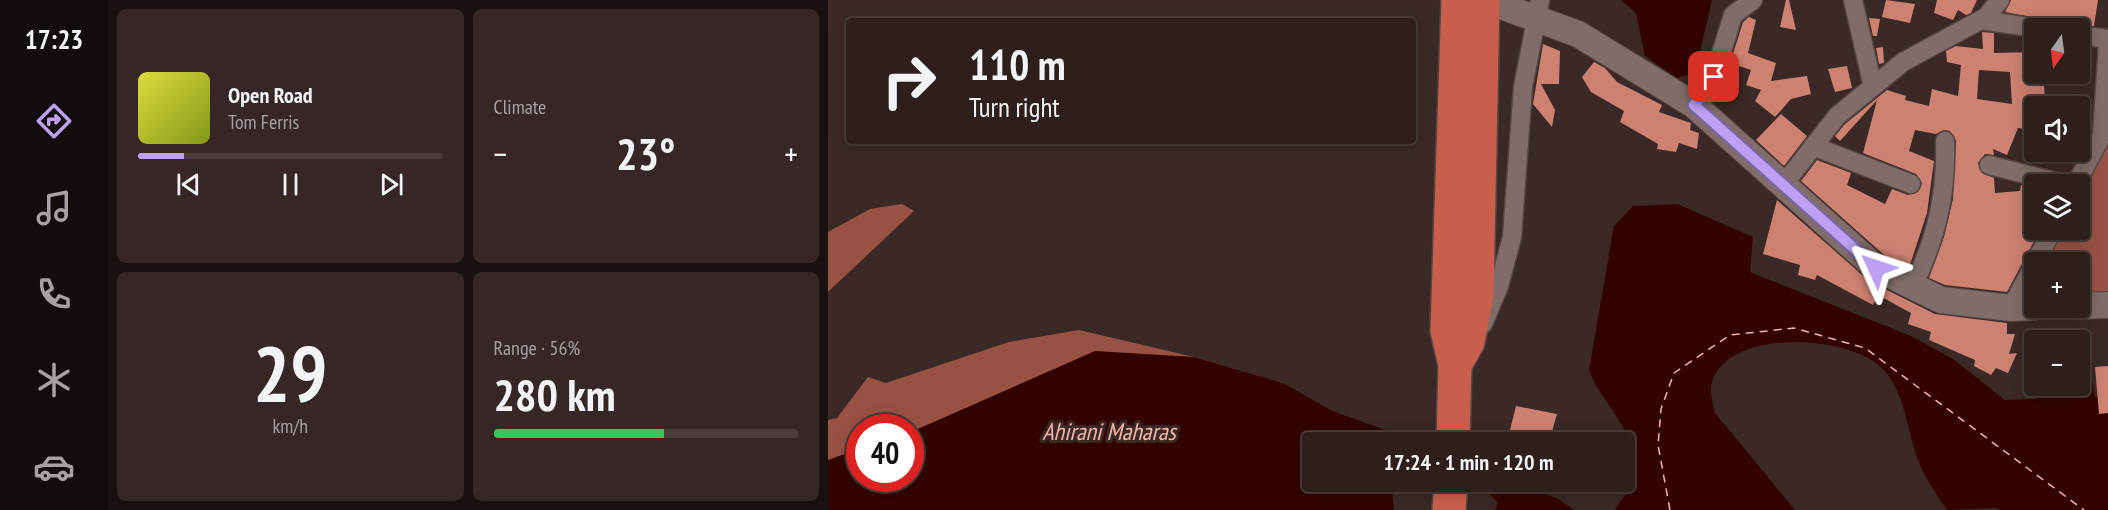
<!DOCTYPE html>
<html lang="en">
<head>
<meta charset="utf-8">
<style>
  :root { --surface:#2c1f1c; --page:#342725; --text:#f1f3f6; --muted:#a6a2a3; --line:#483d3b; --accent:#bca0f2 }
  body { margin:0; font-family:"PT Sans Narrow",sans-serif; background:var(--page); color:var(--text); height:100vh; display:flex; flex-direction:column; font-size:22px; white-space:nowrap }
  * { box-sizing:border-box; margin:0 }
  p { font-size:20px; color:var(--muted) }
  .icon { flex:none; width:33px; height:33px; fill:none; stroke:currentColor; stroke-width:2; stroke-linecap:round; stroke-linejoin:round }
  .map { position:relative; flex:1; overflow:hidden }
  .panel { display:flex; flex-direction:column; gap:9px; padding:9px; background:#18110f; width:720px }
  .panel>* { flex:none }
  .top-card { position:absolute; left:18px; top:18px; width:570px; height:126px; border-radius:6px; box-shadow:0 3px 15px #0003,0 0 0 2px var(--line); background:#2c1f1c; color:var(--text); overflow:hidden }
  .needle { width:39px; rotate:194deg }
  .buttons { position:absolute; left:1196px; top:18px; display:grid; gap:12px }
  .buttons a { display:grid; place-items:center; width:66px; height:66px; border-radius:6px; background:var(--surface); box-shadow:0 3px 15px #0003,0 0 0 2px var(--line); font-size:30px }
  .speed { position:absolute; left:18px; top:414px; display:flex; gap:12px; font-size:30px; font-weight:700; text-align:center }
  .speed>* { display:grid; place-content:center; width:78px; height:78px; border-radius:50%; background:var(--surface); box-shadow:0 3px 15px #0003,0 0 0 2px var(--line); line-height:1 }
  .speed .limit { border:9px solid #d22; background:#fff; color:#111 }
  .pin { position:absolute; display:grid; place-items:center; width:51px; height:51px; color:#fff; margin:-26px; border-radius:12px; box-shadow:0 3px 9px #0006 }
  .me { position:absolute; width:66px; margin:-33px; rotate:312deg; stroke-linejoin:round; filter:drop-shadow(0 0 4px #0008) }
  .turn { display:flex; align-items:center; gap:21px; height:126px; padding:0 24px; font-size:27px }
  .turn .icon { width:78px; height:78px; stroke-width:2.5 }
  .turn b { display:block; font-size:42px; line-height:51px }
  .big { font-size:45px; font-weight:600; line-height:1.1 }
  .panel .card { flex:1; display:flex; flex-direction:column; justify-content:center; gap:9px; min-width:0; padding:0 21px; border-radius:9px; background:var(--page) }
  .panel .dial { align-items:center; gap:0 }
  .dial b { font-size:78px; line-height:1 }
  .song { display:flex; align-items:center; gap:18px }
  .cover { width:72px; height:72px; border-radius:9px; background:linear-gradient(135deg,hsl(60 70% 55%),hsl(70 70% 35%)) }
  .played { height:6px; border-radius:3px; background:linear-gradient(90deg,var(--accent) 15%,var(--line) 15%) }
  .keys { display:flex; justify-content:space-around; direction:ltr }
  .heat { display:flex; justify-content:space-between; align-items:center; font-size:33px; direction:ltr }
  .charge { height:9px; border-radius:4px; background:linear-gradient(90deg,#34c759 56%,var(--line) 0) }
  .panel .tiles { flex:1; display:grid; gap:9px; grid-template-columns:repeat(2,1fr) }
  .trip { position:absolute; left:474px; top:432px; width:333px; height:60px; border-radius:6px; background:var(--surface); box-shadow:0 3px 15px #0003,0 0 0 2px var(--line); font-weight:600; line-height:60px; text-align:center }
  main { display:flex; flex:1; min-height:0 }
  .tabs { display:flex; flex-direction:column; width:108px; justify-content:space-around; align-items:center; background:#120c0b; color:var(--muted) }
  .tabs .icon { width:42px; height:42px }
  .tabs .selected { color:var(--accent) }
  .tabs b { font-size:27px; color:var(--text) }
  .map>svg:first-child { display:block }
</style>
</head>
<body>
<main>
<nav class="tabs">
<b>17:23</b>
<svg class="icon selected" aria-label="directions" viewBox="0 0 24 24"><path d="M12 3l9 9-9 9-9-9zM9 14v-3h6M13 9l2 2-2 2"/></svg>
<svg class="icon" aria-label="music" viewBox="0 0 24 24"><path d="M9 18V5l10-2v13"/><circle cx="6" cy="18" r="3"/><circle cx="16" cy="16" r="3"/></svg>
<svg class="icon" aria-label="phone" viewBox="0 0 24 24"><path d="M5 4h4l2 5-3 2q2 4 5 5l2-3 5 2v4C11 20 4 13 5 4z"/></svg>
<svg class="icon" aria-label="climate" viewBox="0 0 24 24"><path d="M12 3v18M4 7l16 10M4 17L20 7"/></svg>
<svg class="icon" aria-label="car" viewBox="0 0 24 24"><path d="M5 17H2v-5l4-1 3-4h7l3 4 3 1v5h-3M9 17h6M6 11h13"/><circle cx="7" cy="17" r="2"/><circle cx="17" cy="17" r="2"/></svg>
</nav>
<section class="panel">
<div class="tiles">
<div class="card">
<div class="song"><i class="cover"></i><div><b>Open Road</b><p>Tom Ferris</p></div></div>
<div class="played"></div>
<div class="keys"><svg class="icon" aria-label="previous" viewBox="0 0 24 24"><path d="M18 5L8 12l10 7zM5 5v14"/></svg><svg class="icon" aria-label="pause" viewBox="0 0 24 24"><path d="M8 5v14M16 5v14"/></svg><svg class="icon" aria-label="next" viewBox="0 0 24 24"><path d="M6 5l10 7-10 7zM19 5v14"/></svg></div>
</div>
<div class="card"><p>Climate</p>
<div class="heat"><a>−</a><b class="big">23°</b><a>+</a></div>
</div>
<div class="card dial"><b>29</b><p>km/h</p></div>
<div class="card"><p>Range · 56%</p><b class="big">280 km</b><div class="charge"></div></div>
</div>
</section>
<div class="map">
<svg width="1280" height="510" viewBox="0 0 1280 510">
  <rect width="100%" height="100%" fill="#3a2926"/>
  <path fill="#985244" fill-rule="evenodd" d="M1280,141v164l-29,1v-44h-44l18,-32h26v-46z
    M74,204l12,7 -86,81v-60l42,-23z
    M251,330l115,27 89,26 -455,127v-90l9,-2 31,-41 18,6 123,-41zM32,428h50v50h-50z"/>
  <path fill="#320300" d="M793,0h91l-17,73 -18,5 -32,-22 -9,-43z
    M849,204l76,33 -3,35 161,64 42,23 52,41 31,-1 11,-13h32v-17l10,-3 6,31 13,-2v115h-108l-5,-2 -48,2c-9,-13 -19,-28 -26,-43 -14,-31 -14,-72 -38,-98 -32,-34 -155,-42 -171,13 -3,9 1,22 3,31l80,97h-180c5,-9 17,-21 19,-32 8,-44 -31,-71 -45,-108l25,-144 19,-20z
    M267,351l99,6 89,26 49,28 87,31h-107v40h79l3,28h-566v-50l31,-11 1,29h50l1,-46z
    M650,482h38l42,17 16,11h-79l3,-7z"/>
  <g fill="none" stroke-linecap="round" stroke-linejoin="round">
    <path stroke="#f5b6a9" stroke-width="1.5" stroke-dasharray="8 6" stroke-linecap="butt" d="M842,510l-12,-65 3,-36 13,-36 56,-38 64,-7 71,20 219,162"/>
  </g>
  <path fill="#cc8171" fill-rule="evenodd" d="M958,0h3l7,30 -16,-3z
    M1058,0l29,4 -5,19 -28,-6z
    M1109,0h40l-6,13 -5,2 -8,-5 -5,10 -19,-7z
    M1183,0h87l-4,26 -21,-1 -68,-13z
    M921,17l7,3 -8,33 28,10 -5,18 36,-5 4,18 -20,5 -16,18 -20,-16 6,-11 -15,-5 5,-15 -21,-7 13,-41z
    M1041,18l11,1 -3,17h-4z
    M1154,32l12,1v20l40,-1v33h10l1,16h-12l1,29 -16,-2 -11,27 -14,-6 1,6 -9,-1 -7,9 4,10 12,5 1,15 25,-2 1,-6 13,3v42h6l-33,62 -62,-7 -16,-7 15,-41 9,-38 3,-58 -6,-10 -6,-1 -8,4 -21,-4 -6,21 25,10 -7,52 -18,55 -25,-13 -83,-74 16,-21 34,13 -4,12 38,19 7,-15 16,6 10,-3 4,-9 -6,-9 -53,-21 14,-53 -37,41 -5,-5 10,-12 42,-34 19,6 -1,4 24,6 3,-17 26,7 3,-31 -14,-3 -1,-11 10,-5 27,3zM1151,70l31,2 2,32 -35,-5z
    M715,44l17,7 -1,33h-18l14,26 -3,17 -19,-23z
    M1055,47l1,16 -5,1 -3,-16z
    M766,62l11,6 12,14 45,23 -3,7 32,11 -1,7 9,3 -2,16 -18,-6 -3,9 -19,-3 1,-5 -38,-22 4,-11 -33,-19 -9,-15z
    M1019,66l5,22 -17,4 -7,-23z
    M953,114l26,22 -23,30 -28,-26z
    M949,200l92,81 66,33 72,9v11h8l-6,20 8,-1 -9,20 -12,-5 -5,7 -17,-9 1,-6 -46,-20 2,-8 -23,-8 3,-11 -33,-18 -5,10 -56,-30 -2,5 -17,-5 2,-10 -37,-11z
    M1280,366v47l-9,1 -4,-47z
    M688,406l41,8 -8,28h-42z"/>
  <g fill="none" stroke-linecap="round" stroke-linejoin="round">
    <g stroke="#554644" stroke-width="21">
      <path id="street" d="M1025,0l20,87
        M1152,20l57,8
        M1251,35l29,4
        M866,105l20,-28 19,-62 20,-15
        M985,146l98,38
        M1161,165l76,19
        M956,184l53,-68 66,-54 83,-45 14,-17
        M1248,184l26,-49 6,-92
        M1207,262l18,-32
        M1085,286c23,-47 34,-92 32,-145
        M1183,308l23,-43
        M655,324l16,-38 13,-49 11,-150 17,-87"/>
    </g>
    <g stroke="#554644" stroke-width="28">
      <path id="secondary" d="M657,0l93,34 116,71 182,163 65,32 70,8 23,-1
        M1251,306l29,-1"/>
    </g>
    <g stroke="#554644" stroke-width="36">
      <path id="highway" d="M627,365l13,-23 9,-47 6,-295
        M625,442l2,-77 -8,-35 11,-330
        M621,510l2,-28"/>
    </g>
    <use href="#street" stroke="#806c68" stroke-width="18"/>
    <use href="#secondary" stroke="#806c68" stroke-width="26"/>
    <use href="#highway" stroke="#c95f4b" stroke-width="33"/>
  </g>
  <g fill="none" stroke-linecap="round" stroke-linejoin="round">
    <g stroke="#7a689d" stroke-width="15">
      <path id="route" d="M886,77l-20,28 182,163"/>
    </g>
    <use href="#route" stroke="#bca0f2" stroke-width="10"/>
  </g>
  <g text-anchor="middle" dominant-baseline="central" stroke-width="6" stroke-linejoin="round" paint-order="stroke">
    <g font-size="24" font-style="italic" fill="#f5b6a9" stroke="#3a2926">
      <text x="281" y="431">Ahirani Maharas</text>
    </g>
  </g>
</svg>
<div class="buttons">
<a><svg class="needle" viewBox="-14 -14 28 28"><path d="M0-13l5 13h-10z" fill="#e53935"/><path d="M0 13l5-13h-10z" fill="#a6a2a3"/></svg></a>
<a><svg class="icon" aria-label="sound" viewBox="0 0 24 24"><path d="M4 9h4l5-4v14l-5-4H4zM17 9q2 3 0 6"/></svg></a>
<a><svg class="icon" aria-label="layers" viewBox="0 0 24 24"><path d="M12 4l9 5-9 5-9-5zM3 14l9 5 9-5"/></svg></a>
<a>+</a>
<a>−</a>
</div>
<div class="speed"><div class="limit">40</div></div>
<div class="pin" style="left:886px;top:77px;background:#d93025"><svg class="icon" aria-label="arrive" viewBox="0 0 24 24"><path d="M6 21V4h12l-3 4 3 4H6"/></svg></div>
<svg class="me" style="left:1048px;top:268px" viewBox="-20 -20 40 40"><path d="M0-17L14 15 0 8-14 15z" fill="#bca0f2" stroke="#fff" stroke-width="4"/></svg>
<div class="trip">17:24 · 1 min · 120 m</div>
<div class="top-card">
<div class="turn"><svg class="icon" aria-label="right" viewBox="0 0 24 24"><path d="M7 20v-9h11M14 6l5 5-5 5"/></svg><div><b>110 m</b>Turn right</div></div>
</div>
</div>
</main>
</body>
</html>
